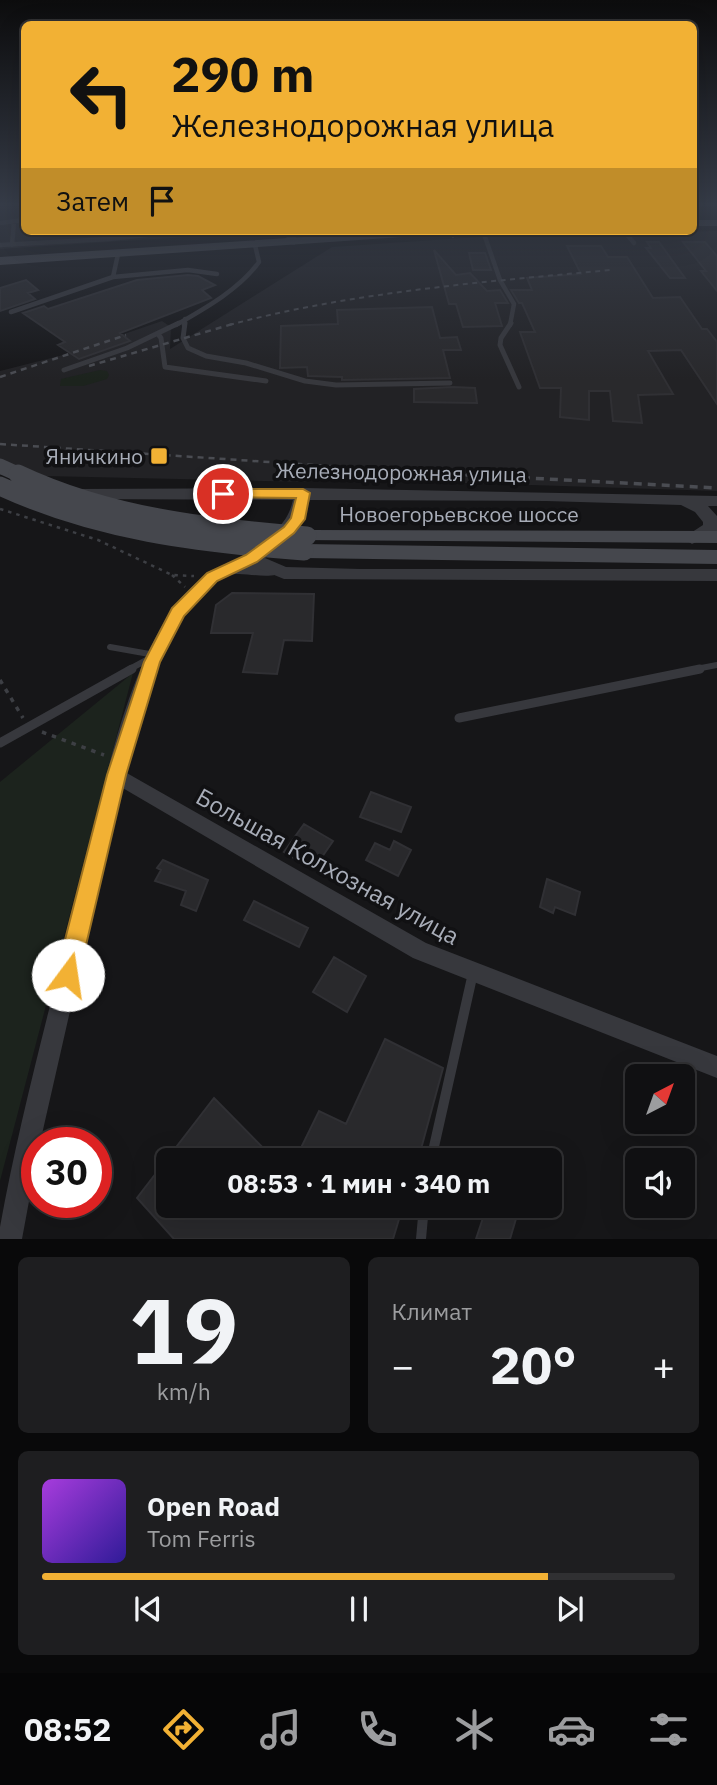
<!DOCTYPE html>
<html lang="ru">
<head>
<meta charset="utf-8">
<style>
  :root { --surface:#101012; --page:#1e1e20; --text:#f1f3f6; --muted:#9c9d9f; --line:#303032; --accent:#f2b134 }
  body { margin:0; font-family:"IBM Plex Sans",sans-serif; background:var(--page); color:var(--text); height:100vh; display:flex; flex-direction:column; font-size:26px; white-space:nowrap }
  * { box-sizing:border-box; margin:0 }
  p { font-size:23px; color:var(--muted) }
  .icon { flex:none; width:38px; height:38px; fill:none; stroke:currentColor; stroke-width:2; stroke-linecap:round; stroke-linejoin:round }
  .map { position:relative; height:1239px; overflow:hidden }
  .details { display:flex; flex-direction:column; gap:18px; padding:18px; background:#09090a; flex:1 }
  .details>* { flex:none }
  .banner { position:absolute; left:21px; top:21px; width:676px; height:214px; border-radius:10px; box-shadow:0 7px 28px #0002,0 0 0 2px var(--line); background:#f2b134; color:#111; overflow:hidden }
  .needle { width:46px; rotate:41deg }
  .buttons { position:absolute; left:625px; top:1064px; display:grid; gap:14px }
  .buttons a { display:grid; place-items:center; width:70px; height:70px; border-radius:10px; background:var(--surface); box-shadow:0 7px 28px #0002,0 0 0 2px var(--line); font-size:35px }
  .speed { position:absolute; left:21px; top:1127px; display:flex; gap:14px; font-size:35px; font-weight:700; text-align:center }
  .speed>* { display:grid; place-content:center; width:91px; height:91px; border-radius:50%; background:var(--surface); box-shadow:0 7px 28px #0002,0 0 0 2px var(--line); line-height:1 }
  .speed .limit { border:10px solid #d22; background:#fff; color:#111 }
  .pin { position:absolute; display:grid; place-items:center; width:60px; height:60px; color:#fff; margin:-30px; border:4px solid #fff; border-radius:50%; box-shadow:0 2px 7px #0007 }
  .me { position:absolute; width:77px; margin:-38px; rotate:14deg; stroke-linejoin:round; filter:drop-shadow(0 0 5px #0008) }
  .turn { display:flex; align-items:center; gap:24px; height:147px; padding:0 35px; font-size:32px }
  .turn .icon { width:91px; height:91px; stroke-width:2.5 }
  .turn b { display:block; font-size:49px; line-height:60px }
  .then { display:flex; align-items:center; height:66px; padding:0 35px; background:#0003; gap:14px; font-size:26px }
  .big { font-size:52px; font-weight:700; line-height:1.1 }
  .details .tile { flex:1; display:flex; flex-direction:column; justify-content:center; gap:10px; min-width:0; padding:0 24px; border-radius:10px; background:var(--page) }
  .details .dial { align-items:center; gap:0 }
  .dial b { font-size:91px; line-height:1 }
  .song { display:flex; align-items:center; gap:21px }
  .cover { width:84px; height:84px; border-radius:10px; background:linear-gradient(135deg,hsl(280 70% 55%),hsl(250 70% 35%)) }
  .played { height:7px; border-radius:4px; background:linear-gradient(90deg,var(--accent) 80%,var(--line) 80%) }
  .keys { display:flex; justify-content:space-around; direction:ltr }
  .heat { display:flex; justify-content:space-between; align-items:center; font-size:38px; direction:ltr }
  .details .tiles { flex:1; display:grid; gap:18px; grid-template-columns:1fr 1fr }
  .tile:last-child { grid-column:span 2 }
  .trip { position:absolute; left:156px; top:1148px; width:406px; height:70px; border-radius:10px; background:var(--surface); box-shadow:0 7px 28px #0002,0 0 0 2px var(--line); font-weight:700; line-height:70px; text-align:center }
  .tab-bar { display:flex; height:112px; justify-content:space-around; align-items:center; background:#060607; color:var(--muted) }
  .tab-bar .icon { width:49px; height:49px }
  .tab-bar .on { color:var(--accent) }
  .tab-bar b { font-size:32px; color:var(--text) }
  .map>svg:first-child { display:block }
</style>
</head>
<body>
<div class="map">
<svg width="717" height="1239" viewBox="0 0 717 1239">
  <rect width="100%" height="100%" fill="#161618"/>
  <path fill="#222225" d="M0,206h24v25h194v4l-218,14z
    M717,231v260l-409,-13 -1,4 -307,-7v-104l63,-16 99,-34 9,6 -1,22 162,-102 176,-12z"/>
  <path fill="#1c231d" d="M100,370l7,1 2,4 -2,4 -24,7h-23l1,-7z
    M133,673l-133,508v-399z"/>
  <path fill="#29292c" stroke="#303034" stroke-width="2" d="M647,242h12l26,36h-15l-24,-30h5z
    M683,242h22l12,14v35l-16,-20h5z
    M567,246h34l7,11h19l26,41 27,-1 22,32h5l10,13v62l-36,-54 -33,1 25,43 -35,1 4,28 -29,-2 -3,-30h-21v29l-29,-3 1,-29h-21l-20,-56h15l-13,-29h-3l-8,-13h21l-5,-12 54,-4z
    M434,250l22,25 14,-2 17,18 13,-1 8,13h-13l7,23 -39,1 -7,-23h-7z
    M469,253h16l6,17h-18z
    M188,275l10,1 17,9 -13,5 9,8 -91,35 10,8 -51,18 -21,-14 7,-3 -42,-29 21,-7 4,3 89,-29z
    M26,280l12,10 -10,3 7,6 -35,12v-23z
    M432,307l8,31 17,-1 4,13h-18l7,28 -108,2v-3l-34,-1 -1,-9 -27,1 1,-42 57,-2 -1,-14z
    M453,387l22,1 2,15 -63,-1v-13z
    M232,593l82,1 -2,47 -28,-1 -7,34 -34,-2 10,-39h-42l5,-28z
    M371,792l40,15 -10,25 -41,-15z
    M304,824l29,17 -20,29 -29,-18z
    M394,841l17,9 -13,26 -32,-16 9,-17 15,7z
    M163,860l45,20 -12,31 -15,-6 5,-14 -31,-10 6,-11 -4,-2z
    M547,879l33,13 -5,23 -20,-8 -2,6 -13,-6z
    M254,901l54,27 -9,19 -55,-27z
    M334,957l32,19 -19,36 -34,-20z
    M385,1039l58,29 -25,92h-123l24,-49 27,13z
    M214,1098l61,62h-107v46h235l-10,33h-219l-37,-41z
    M487,1206h20l11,6 -8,27h-34z"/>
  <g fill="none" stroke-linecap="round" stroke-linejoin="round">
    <path stroke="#3d3f44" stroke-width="2" stroke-dasharray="2 2.5" stroke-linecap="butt" d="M452,237l25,-4"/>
    <path stroke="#3d3f44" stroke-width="2.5" stroke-dasharray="3.5 5" stroke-linecap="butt" d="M0,509l98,31 74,35 22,1
      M172,575l13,12"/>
    <path stroke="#3d3f44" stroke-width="3.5" stroke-dasharray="4.5 6" stroke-linecap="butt" d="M0,680l23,38
      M42,732l62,23"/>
    <path stroke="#37383d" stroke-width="4.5" d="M0,223l24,-3
      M483,231l17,49 14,24 -4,21
      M624,231l10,12
      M0,245l109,-6 75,-8
      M12,245l2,-23
      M113,277l75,-7 29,4
      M11,312l102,-35 5,-23
      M176,325c28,-16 64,-36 83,-63l-4,-17
      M184,325l1,-6"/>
    <path stroke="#37383d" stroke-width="5" d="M185,323l-2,15 5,10 18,8 40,7 59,18 31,4 114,-2
      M511,323l-10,15 -1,7 19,42
      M158,334l3,4 4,29 101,14
      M64,370l63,-22 52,-25"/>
    <path stroke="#37383d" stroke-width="6" d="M110,647l45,8
      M128,670l24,-13
      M691,670l26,-5"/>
    <path stroke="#37383d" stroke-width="9" d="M459,718l241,-49
      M0,743l132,-74"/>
    <path stroke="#37383d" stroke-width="10" d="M431,1160l42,-187
      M421,1239l3,-33"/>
    <path fill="#37383d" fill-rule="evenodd" d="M251,555l6,4 -9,6h29l7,5c-13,13 -42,-1 -57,6 -61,26 -87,137 -102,196l301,171 291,113v22l-304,-120 -292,-171 -81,356h-3v15l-15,81h-22v-12c21,-115 52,-227 80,-340 21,-87 43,-212 97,-284 17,-23 46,-40 74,-48z"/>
    <path fill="#37383d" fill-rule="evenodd" d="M287,231h10l-2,14 -9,-2z
      M303,488l414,8v10h-9l9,10v16l-25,12 -9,-6 20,-13v-3l-8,-10 -14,-7 -135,-4 -236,-1 -12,29 -33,29 21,9 74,2h357v12l-433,-2 -39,-16 -3,-4c17,-25 43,-23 51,-59l-219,-1 -8,-5 8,-5z"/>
    <path fill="#45474d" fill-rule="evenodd" d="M693,220h24v6h-24z
      M395,231h56l-6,3 -445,31v-8z
      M307,530l410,1v12l-417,-3 -2,-4 2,-4z
      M304,544l413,6v14l-413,-6 -7,-2 -3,-5 3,-5z"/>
    <path stroke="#4a4c52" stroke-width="2" stroke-dasharray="5 4.5" stroke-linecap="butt" d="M229,325c124,-33 254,-43 381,-55"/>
    <path stroke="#4a4c52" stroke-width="2.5" stroke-dasharray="6 5" stroke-linecap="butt" d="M89,366l147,-43
      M0,377l126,-42
      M0,444l478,32"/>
    <path stroke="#4a4c52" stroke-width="3.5" stroke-dasharray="8 6" stroke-linecap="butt" d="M452,474l265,14"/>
    <path stroke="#45474d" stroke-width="15" d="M0,466l22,10"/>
    <path stroke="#45474d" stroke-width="19" d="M18,474c91,43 190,54 289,62
      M0,486c97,45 198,57 304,65"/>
  </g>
  <linearGradient id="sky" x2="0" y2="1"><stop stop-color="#0c0c0d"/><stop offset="0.54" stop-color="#363c48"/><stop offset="1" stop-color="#363c48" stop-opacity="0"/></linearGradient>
  <rect width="717" height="379" fill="url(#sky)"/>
  <path fill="#f2b134" stroke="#9d7322" stroke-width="2" d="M223,489h80l7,4 -5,26 -11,14 -37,29 -40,19 -33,35 -24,46 -34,113 -47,200 -3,8 -8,3 -8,-3 -4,-8 51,-200 37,-113 28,-54 35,-35 39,-18 38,-28 7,-9 5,-20 -78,-1 -2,-3z"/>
  <rect fill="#f2b134" stroke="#111113" stroke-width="2.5" x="150" y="447" width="18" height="18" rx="3.5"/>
  <g text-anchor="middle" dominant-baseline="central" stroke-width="7" stroke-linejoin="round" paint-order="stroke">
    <g font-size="21" fill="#a8adb8" stroke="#111113" text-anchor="end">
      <text x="143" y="456">Яничкино</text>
    </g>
    <g font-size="21" fill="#a8adb8" stroke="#111113">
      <text transform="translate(401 472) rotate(1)">Железнодорожная улица</text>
      <text x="459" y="514">Новоегорьевское шоссе</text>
    </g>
    <g font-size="24" fill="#a8adb8" stroke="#111113">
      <text transform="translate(328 866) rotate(29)">Большая Колхозная улица</text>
    </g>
  </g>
</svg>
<div class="buttons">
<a><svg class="needle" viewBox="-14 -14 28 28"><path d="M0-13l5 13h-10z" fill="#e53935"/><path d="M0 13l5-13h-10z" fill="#9c9d9f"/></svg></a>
<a><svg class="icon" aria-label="sound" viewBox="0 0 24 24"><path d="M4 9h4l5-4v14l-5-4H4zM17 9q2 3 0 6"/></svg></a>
</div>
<div class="speed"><div class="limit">30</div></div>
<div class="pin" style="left:223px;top:494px;background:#d93025"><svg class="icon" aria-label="arrive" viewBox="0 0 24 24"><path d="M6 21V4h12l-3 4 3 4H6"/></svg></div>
<svg class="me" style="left:68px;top:975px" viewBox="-20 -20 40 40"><circle r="19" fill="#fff"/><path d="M0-13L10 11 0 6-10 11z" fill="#f2b134"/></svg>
<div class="trip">08:53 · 1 мин · 340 m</div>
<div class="banner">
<div class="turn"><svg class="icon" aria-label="left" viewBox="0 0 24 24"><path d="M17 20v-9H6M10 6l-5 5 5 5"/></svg><div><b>290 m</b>Железнодорожная улица</div></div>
<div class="then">Затем<svg class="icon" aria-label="arrive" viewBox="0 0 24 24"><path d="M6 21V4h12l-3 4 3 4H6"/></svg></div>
</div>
</div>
<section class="details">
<div class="tiles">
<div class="tile dial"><b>19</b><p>km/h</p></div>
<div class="tile"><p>Климат</p>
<div class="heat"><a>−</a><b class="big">20°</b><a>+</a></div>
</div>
<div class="tile">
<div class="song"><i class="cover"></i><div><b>Open Road</b><p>Tom Ferris</p></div></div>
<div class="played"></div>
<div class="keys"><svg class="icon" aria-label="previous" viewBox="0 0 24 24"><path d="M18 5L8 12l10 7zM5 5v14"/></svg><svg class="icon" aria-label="pause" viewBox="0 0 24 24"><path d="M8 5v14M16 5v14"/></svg><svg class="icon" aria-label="next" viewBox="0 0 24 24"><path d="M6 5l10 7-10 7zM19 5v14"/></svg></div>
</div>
</div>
</section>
<nav class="tab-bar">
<b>08:52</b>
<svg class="icon on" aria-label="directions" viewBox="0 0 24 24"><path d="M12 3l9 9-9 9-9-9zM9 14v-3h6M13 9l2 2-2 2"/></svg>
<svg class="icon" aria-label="music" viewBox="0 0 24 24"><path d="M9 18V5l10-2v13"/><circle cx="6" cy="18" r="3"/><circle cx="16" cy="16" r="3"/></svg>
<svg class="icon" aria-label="phone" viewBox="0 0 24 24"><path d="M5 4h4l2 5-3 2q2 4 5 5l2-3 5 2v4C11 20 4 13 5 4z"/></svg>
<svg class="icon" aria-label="climate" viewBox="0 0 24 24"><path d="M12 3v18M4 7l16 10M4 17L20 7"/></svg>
<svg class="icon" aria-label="car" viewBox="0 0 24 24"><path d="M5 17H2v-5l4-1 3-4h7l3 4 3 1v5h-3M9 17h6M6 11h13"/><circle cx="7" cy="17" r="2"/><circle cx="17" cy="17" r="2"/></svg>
<svg class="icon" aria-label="filters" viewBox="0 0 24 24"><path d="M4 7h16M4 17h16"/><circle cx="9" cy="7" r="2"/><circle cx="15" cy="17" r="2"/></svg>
</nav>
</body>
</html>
